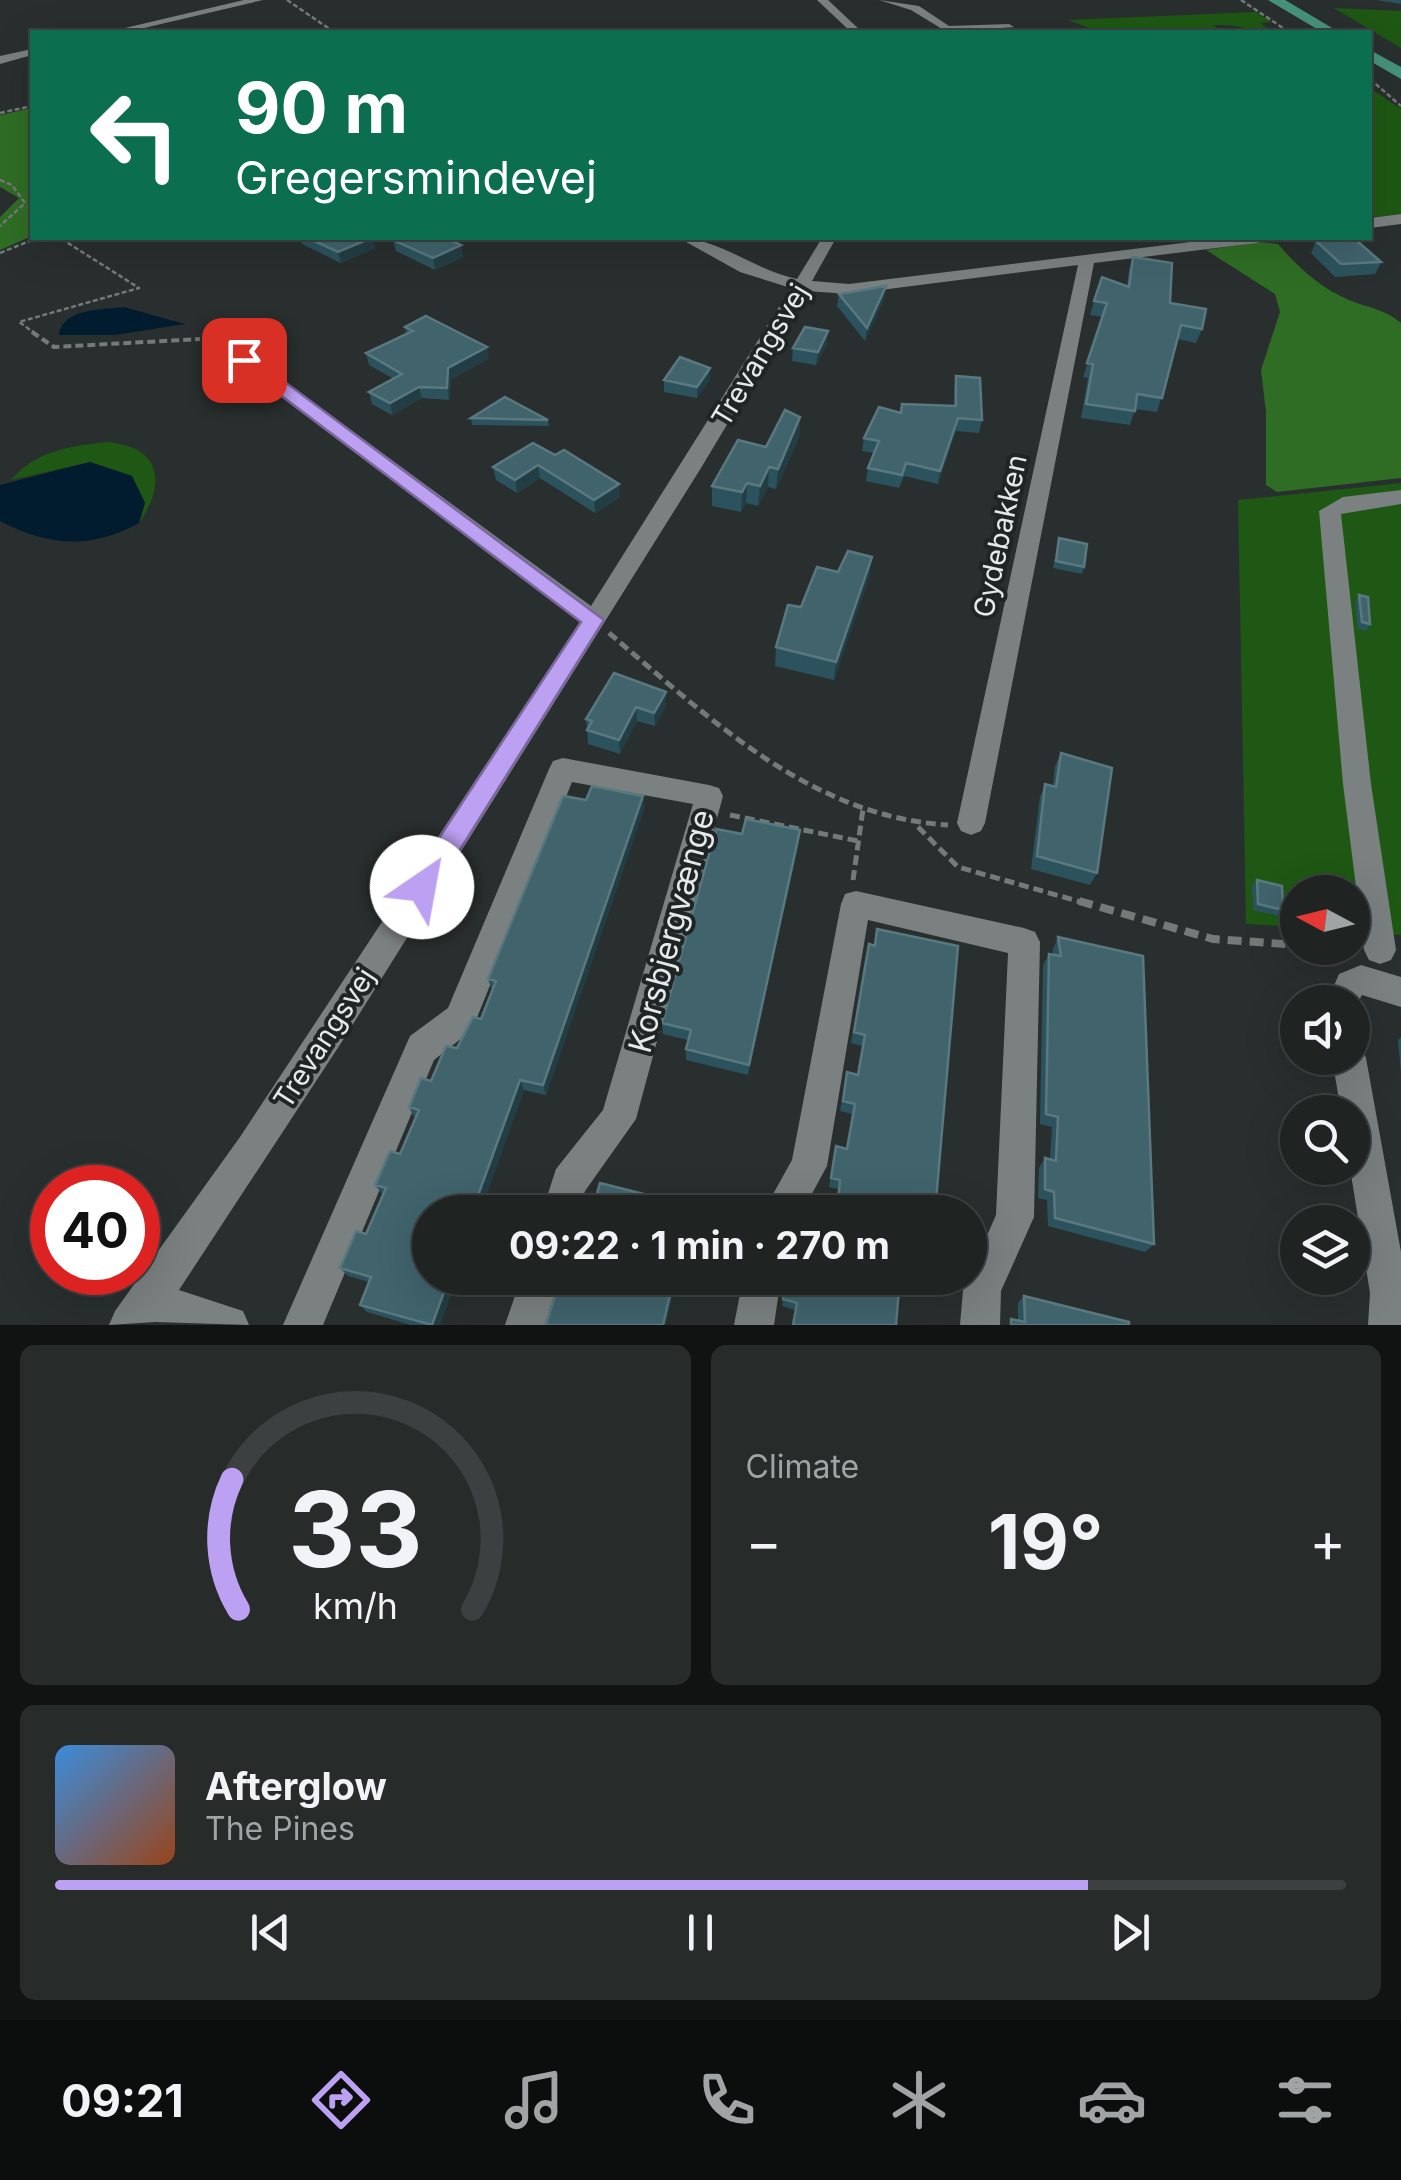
<!DOCTYPE html>
<html lang="en">
<head>
<meta charset="utf-8">
<style>
  :root { --surface:#1f2322; --page:#272b2a; --text:#f1f3f6; --muted:#a1a4a5; --line:#3c4040; --accent:#bca0f2 }
  body { margin:0; font-family:Inter,sans-serif; background:var(--page); color:var(--text); height:100vh; display:flex; flex-direction:column; font-size:38px; white-space:nowrap }
  * { box-sizing:border-box; margin:0 }
  p { font-size:32px; color:var(--muted) }
  .icon { flex:none; width:55px; height:55px; fill:none; stroke:currentColor; stroke-width:2; stroke-linecap:round; stroke-linejoin:round }
  .map { position:relative; height:1325px; overflow:hidden }
  .drawer { display:flex; flex-direction:column; gap:20px; padding:20px; background:#111313; flex:1 }
  .drawer>* { flex:none }
  .banner { position:absolute; left:30px; top:30px; width:1342px; height:210px; border-radius:0px; box-shadow:0 10px 40px #0002,0 0 0 2px var(--line); background:#0b6e4f; color:#fff; overflow:hidden }
  .needle { width:65px; rotate:277deg }
  .tools { position:absolute; left:1280px; top:875px; display:grid; gap:20px }
  .tools a { display:grid; place-items:center; width:90px; height:90px; border-radius:50%; background:var(--surface); box-shadow:0 10px 40px #0002,0 0 0 2px var(--line); font-size:50px }
  .speed { position:absolute; left:30px; top:1165px; display:flex; gap:20px; font-size:50px; font-weight:700; text-align:center }
  .speed>* { display:grid; place-content:center; width:130px; height:130px; border-radius:50%; background:var(--surface); box-shadow:0 10px 40px #0002,0 0 0 2px var(--line); line-height:1 }
  .speed .limit { border:15px solid #d22; background:#fff; color:#111 }
  .pin { position:absolute; display:grid; place-items:center; width:85px; height:85px; color:#fff; margin:-42px; border-radius:20px; box-shadow:0 5px 15px #0006 }
  .me { position:absolute; width:110px; margin:-55px; rotate:33deg; stroke-linejoin:round; filter:drop-shadow(0 0 8px #0008) }
  .turn { display:flex; align-items:center; gap:35px; height:210px; padding:0 40px; font-size:45px }
  .turn .icon { width:130px; height:130px; stroke-width:2.5 }
  .turn b { display:block; font-size:70px; line-height:85px }
  .big { font-size:75px; font-weight:700; line-height:1.1 }
  .drawer .card { flex:1; display:flex; flex-direction:column; justify-content:center; gap:15px; min-width:0; padding:0 35px; border-radius:15px; background:var(--page) }
  .drawer .dial { align-items:center; gap:0 }
  .dial svg { height:260px; overflow:visible; fill:none; stroke:var(--line); stroke-width:7; stroke-linecap:round; text-anchor:middle }
  .dial text { fill:var(--text); stroke:none }
  .song { display:flex; align-items:center; gap:30px }
  .cover { width:120px; height:120px; border-radius:15px; background:linear-gradient(135deg,hsl(210 70% 55%),hsl(20 70% 35%)) }
  .played { height:10px; border-radius:5px; background:linear-gradient(90deg,var(--accent) 80%,var(--line) 80%) }
  .keys { display:flex; justify-content:space-around; direction:ltr }
  .heat { display:flex; justify-content:space-between; align-items:center; font-size:55px; direction:ltr }
  .drawer .tiles { flex:1; display:grid; gap:20px; grid-template-columns:1fr 1fr }
  .card:last-child { grid-column:span 2 }
  .trip { position:absolute; left:412px; top:1195px; width:575px; height:100px; border-radius:50px; background:var(--surface); box-shadow:0 10px 40px #0002,0 0 0 2px var(--line); font-weight:700; line-height:100px; text-align:center }
  .dock { display:flex; height:160px; justify-content:space-around; align-items:center; background:#0c0e0e; color:var(--muted) }
  .dock .icon { width:70px; height:70px }
  .dock .active { color:var(--accent) }
  .dock b { font-size:45px; color:var(--text) }
  .map>svg:first-child { display:block }
</style>
</head>
<body>
<div class="map">
<svg width="1401" height="1325" viewBox="0 0 1401 1325">
  <rect width="100%" height="100%" fill="#292f2e"/>
  <path fill="#1e5814" d="M1334,8l67,3v37z
    M1256,12l15,10 -11,1 13,9c-23,0 -31,-8 -59,-7l5,7h-119l-32,-12z
    M1370,88l31,21v105l-25,3 -6,-4z
    M106,442c55,4 61,41 33,81l6,-20 -13,-27 -42,-14 -79,18c26,-30 57,-33 95,-38z
    M1401,483v452l-48,-4 -1,-39h-54l-1,35 -51,-3 -8,-424z"/>
  <path fill="#2f6d25" d="M32,108v128l-32,14v-33l19,-19 -19,-11v-72z
    M1260,242l18,2c20,23 42,44 71,56 19,8 36,9 52,23v155l-124,14 -11,-7v-73l-5,-42 19,-58 -5,-18 -69,-44z"/>
  <path fill="#001c2e" d="M124,307l61,17 -70,11h-56c3,-27 43,-25 65,-28z
    M90,462l42,14 13,27 -6,20c-49,27 -91,23 -139,-2v-36z"/>
  <g fill="none" stroke-linecap="round" stroke-linejoin="round">
    <path stroke="#757a79" stroke-width="2.5" stroke-dasharray="5 2.5" stroke-linecap="butt" d="M287,0l47,32
      M1241,0l48,32
      M1370,79l31,27
      M0,113l32,-7
      M0,180l12,5 13,18 -25,23
      M0,253l37,-15
      M36,334l-17,-12 120,-34 -79,-50"/>
    <path stroke="#757a79" stroke-width="4" stroke-dasharray="8 4" stroke-linecap="butt" d="M32,332l22,15 146,-8"/>
    <path stroke="#757a79" stroke-width="5" stroke-dasharray="10 5" stroke-linecap="butt" d="M609,633c100,85 202,184 339,192
      M730,815l128,26
      M918,827l40,40 130,37
      M853,880l10,-71"/>
    <path stroke="#757a79" stroke-width="8" stroke-dasharray="14 8" stroke-linecap="butt" d="M1079,901l134,38 85,6
      M1337,948l16,1"/>
    <path fill="#7a8180" fill-rule="evenodd" d="M244,0h19l-136,32h-19z
      M817,0h11l34,32h-11z
      M879,0l40,6 30,20 60,-2 5,3 -67,5 -36,-22z
      M32,49v6l-32,9v-8z
      M1401,214v10l-31,4v-10z
      M679,238c40,0 77,33 118,41l25,-41h14l-24,43 37,3 374,-46h42l-8,5 -163,20 -109,560 -4,8 -10,4 -10,-4 -4,-8 121,-558 -229,29 -42,-3 -106,177 -358,572 -164,250 64,21 6,14 -94,-3 -46,3 6,-14 125,-174 340,-515 -367,-277 -3,-4 5,-14 15,-4 -2,17 363,266 200,-318 -51,-16z
      M1401,490v14l-60,10 30,270 25,166 -5,10 -11,4 -11,-4 -5,-10 -21,-166 -24,-273 24,-14z
      M563,758l146,27 10,3 4,8 -87,323 -51,72 -7,21h-36l14,-43 47,-59 90,-306 -121,-22 -100,248 -38,30 -111,265h-40l127,-289 38,-28 101,-239 4,-8z
      M856,891l168,37 11,4 5,10 -6,275 -33,74 -1,34h-40l3,-35 33,-75 12,-262 -140,-33 -41,246 -25,46h-39l29,-52 49,-256 4,-10z
      M1361,965l40,12v30l-39,-12 -10,19v-12h-25l12,-28z
      M1352,1043l9,3 5,12 35,194v73h-33l2,-32 -20,-125 2,-56h-11l-9,-54h20z
      M521,1278h38l-14,47h-40z
      M743,1278h38l-7,47h-40z"/>
    <path fill="#46927a" fill-rule="evenodd" d="M1268,0h17l54,32h-17z
      M1370,50l31,17v12l-31,-18z"/>
  </g>
  <path fill="#2c535d" d="M1376,0h25v4z
    M300,238h73l2,10 -34,15 -39,-19z
    M393,240l68,5 2,12 -28,13 -39,-19z
    M1316,241l65,21 -6,12 -40,3 -24,-24z
    M1133,257l37,46 32,26 -6,14 -18,-4 -21,73 -22,-3 -5,16 -49,-7 7,-40 -5,-1 20,-60 -13,-2 12,-38 25,9 2,-16z
    M886,286l-2,13 -19,42 -28,-35 2,-12z
    M405,327l84,31 -38,22 -2,20 -27,-2 -30,17 -20,-11 -3,-12 25,-13 -25,-14 -3,-12 40,-19z
    M827,344l-11,21 -24,-4 1,-13z
    M956,376l26,44 -3,13 -23,-2 -18,53 -34,-8 -5,12 -33,-7 2,-13 6,-15 -12,-2 2,-13 36,-26 2,-8 52,2v-17z
    M710,379l-13,19 -33,-6v-12z
    M800,417l-1,20 -23,52 -8,-2 -10,19 -12,-3 -5,9 -29,-6v-20l54,-39z
    M471,418l77,2 1,6 -77,-1z
    M533,443l87,54 -25,16 -55,-35 -23,15 -21,-13 -3,-13z
    M1059,538l25,29 -2,7 -29,-6z
    M872,557l-3,20 -35,103 -59,-14 1,-19 25,-40 37,-35z
    M1359,595l11,29 -4,7 -8,-2 -3,-27z
    M614,673l52,32 -11,21 -18,-5 -17,33 -32,-10 -1,-14 -1,-11z
    M1061,753l36,120 -7,12 -59,-16 9,-72 5,-13 8,2 2,-20z
    M643,796l1,13 -98,286 -22,-5 -44,122h-50v66h27l-17,47h-29l-44,-13 -7,-7 9,-23 -21,-6 -8,-8 26,-34 17,-39 -8,-10 25,-31 16,-36 -2,-1 -5,-10 72,-88 11,-28 -4,-12 98,-179z
    M800,830l-52,245 -62,-15v-11l2,-9 -25,-6 -1,-11z
    M1257,880l26,30 -5,6 -25,-6 -1,-24z
    M877,929l58,283h-94l-5,-1 2,-22 -9,-2 7,-41 10,2 6,-34 -12,-3 7,-39 10,3 5,-29 -11,-3 15,-87 3,-12 5,2z
    M1058,937l96,307 -9,8 -97,-26 -1,-26 -9,-2 1,-30 6,-10 5,1 2,-32 -12,-3 3,-159 6,-11h4v-5z
    M1401,1037v36l-3,-33z
    M786,1278h114l-105,32 -13,-4z
    M1024,1296l105,26 -118,3 7,-4v-18z"/>
  <path fill="#223e44" d="M373,238l2,10 -34,15 -3,-11z
    M461,245l2,12 -28,13 -2,-12z
    M886,286l-2,13 -19,42 2,-13z
    M828,331l-1,13 -11,21 2,-13z
    M487,347l2,11 -38,22 -2,20 -2,-12 1,-20z
    M710,368v11l-13,19v-11z
    M419,387l3,11 -30,17 -2,-12z
    M800,417l-1,20 -23,52 2,-20z
    M958,418l-2,13 -18,53 2,-13z
    M538,465l2,13 -23,15 -2,-13z
    M769,467l-1,20 -10,19 2,-20z
    M747,483l-1,20 -5,9 1,-20z
    M619,484l1,13 -25,16 -1,-13z
    M872,557l-3,20 -35,103 2,-18z
    M666,692v13l-11,21 -1,-13z
    M636,707l1,14 -17,33 -1,-14z
    M643,796l1,13 -98,286 -3,-10z
    M800,830l-1,13 -51,232 1,-10z
    M520,1080l4,10 -44,122h-8z
    M449,1278h8l-17,47h-8z
    M674,1278h3l-11,47h-3z"/>
  <path fill="#40636c" stroke="#5a787f" stroke-width="2.5" d="M308,238h63l-33,14z
    M398,238h47l16,7 -28,13 -40,-18z
    M1356,240l25,22 -40,2 -25,-23z
    M1133,257l39,6 -2,40 36,6 -4,20 -21,-4 -19,73 -25,-4 -2,17 -49,-7 7,-40 -6,-1 20,-60 -13,-2 8,-24 27,10z
    M886,286l-19,42 -28,-34z
    M426,316l61,31 -39,21 -1,20 -28,-1 -29,16 -21,-11 33,-18 -36,-21 47,-22 -8,-4z
    M805,327l23,4 -10,21 -25,-4z
    M680,357l30,11 -13,19 -33,-7z
    M956,376l24,2 2,42 -24,-2 -18,53 -34,-8 -4,12 -34,-7 11,-27 -15,-3 15,-31 22,6 1,-9 54,2z
    M505,397l43,23 -77,-2z
    M785,410l15,7 -22,52 -9,-2 -9,19 -13,-3 -5,9 -30,-6 26,-46 28,7z
    M533,443l22,12 9,-5 55,34 -25,16 -56,-35 -23,15 -22,-13z
    M1059,538l28,6 -3,23 -28,-6z
    M848,551l24,6 -36,105 -60,-15 12,-42 13,2 16,-40 21,5z
    M1359,595l9,2 2,27 -8,-2z
    M614,673l52,19 -12,21 -18,-6 -17,33 -32,-10 5,-9 -6,-2z
    M1061,753l51,15 -15,105 -60,-17 8,-72 11,3z
    M592,786l51,10 -100,289 -23,-5 -48,132h-42v66h19l-17,47 -72,-20 11,-28 -31,-9 16,-37 10,3 20,-46 -11,-3 15,-34 10,3 19,-44 -10,-3 12,-29 10,3 15,-35 11,2 16,-31 8,2 15,-38 -8,-2 75,-183 23,4z
    M746,819l54,11 -51,235 -63,-16 5,-19 -29,-7 54,-194 26,5z
    M1257,880l25,6 1,24 -25,-6z
    M877,929l81,17 -23,266h-60l-37,-10 2,-22 -9,-2 5,-32 11,3 8,-45 -12,-3 4,-29 11,3 7,-40 -11,-3 15,-88 6,2z
    M1058,937l85,19 11,288 -99,-26 -1,-26 -9,-3v-31l11,3 2,-44 -12,-3 3,-160 12,2z
    M600,1183l91,23 -1,6h-109l2,-8 10,3z
    M575,1278h99l-11,47h-117l10,-33 13,4z
    M787,1278h113l-4,47h-103l4,-22 -14,-4z
    M1024,1296l105,26v3h-118v-6l14,3z"/>
  <path fill="#bca0f2" stroke="#7a689d" stroke-width="2.5" d="M238,356h12l354,264 -173,276 -9,3 -10,-3 -4,-9 4,-8 169,-257 -343,-259z"/>
  <g text-anchor="middle" dominant-baseline="central" stroke-width="8" stroke-linejoin="round" paint-order="stroke">
    <g font-size="28" fill="#e5e9e9" stroke="#1f2525">
      <text transform="translate(760 355) rotate(-59)">Trevangsvej</text>
      <text transform="translate(1000 536) rotate(-78)">Gydebakken</text>
      <text transform="translate(324 1038) rotate(-57)">Trevangsvej</text>
    </g>
    <g font-size="32" fill="#e5e9e9" stroke="#1f2525">
      <text transform="translate(671 931) rotate(-75)">Korsbjergvænge</text>
    </g>
  </g>
</svg>
<div class="tools">
<a><svg class="needle" viewBox="-14 -14 28 28"><path d="M0-13l5 13h-10z" fill="#e53935"/><path d="M0 13l5-13h-10z" fill="#a1a4a5"/></svg></a>
<a><svg class="icon" aria-label="sound" viewBox="0 0 24 24"><path d="M4 9h4l5-4v14l-5-4H4zM17 9q2 3 0 6"/></svg></a>
<a><svg class="icon" aria-label="search" viewBox="0 0 24 24"><circle cx="10" cy="10" r="6"/><path d="M15 15l6 6"/></svg></a>
<a><svg class="icon" aria-label="layers" viewBox="0 0 24 24"><path d="M12 4l9 5-9 5-9-5zM3 14l9 5 9-5"/></svg></a>
</div>
<div class="speed"><div class="limit">40</div></div>
<div class="pin" style="left:244px;top:360px;background:#d93025"><svg class="icon" aria-label="arrive" viewBox="0 0 24 24"><path d="M6 21V4h12l-3 4 3 4H6"/></svg></div>
<svg class="me" style="left:422px;top:887px" viewBox="-20 -20 40 40"><circle r="19" fill="#fff"/><path d="M0-13L10 11 0 6-10 11z" fill="#bca0f2"/></svg>
<div class="trip">09:22 · 1 min · 270 m</div>
<div class="banner">
<div class="turn"><svg class="icon" aria-label="left" viewBox="0 0 24 24"><path d="M17 20v-9H6M10 6l-5 5 5 5"/></svg><div><b>90 m</b>Gregersmindevej</div></div>
</div>
</div>
<section class="drawer">
<div class="tiles">
<div class="card dial"><svg viewBox="0 0 100 80">
<path d="M14 69A42 42 0 1 1 86 69"/>
<path d="M14 69A42 42 0 0 1 12 29" stroke="#bca0f2"/>
<text x="50" y="56" font-size="32" font-weight="700">33</text>
<text x="50" y="72" font-size="11">km/h</text>
</svg></div>
<div class="card"><p>Climate</p>
<div class="heat"><a>−</a><b class="big">19°</b><a>+</a></div>
</div>
<div class="card">
<div class="song"><i class="cover"></i><div><b>Afterglow</b><p>The Pines</p></div></div>
<div class="played"></div>
<div class="keys"><svg class="icon" aria-label="previous" viewBox="0 0 24 24"><path d="M18 5L8 12l10 7zM5 5v14"/></svg><svg class="icon" aria-label="pause" viewBox="0 0 24 24"><path d="M8 5v14M16 5v14"/></svg><svg class="icon" aria-label="next" viewBox="0 0 24 24"><path d="M6 5l10 7-10 7zM19 5v14"/></svg></div>
</div>
</div>
</section>
<nav class="dock">
<b>09:21</b>
<svg class="icon active" aria-label="directions" viewBox="0 0 24 24"><path d="M12 3l9 9-9 9-9-9zM9 14v-3h6M13 9l2 2-2 2"/></svg>
<svg class="icon" aria-label="music" viewBox="0 0 24 24"><path d="M9 18V5l10-2v13"/><circle cx="6" cy="18" r="3"/><circle cx="16" cy="16" r="3"/></svg>
<svg class="icon" aria-label="phone" viewBox="0 0 24 24"><path d="M5 4h4l2 5-3 2q2 4 5 5l2-3 5 2v4C11 20 4 13 5 4z"/></svg>
<svg class="icon" aria-label="climate" viewBox="0 0 24 24"><path d="M12 3v18M4 7l16 10M4 17L20 7"/></svg>
<svg class="icon" aria-label="car" viewBox="0 0 24 24"><path d="M5 17H2v-5l4-1 3-4h7l3 4 3 1v5h-3M9 17h6M6 11h13"/><circle cx="7" cy="17" r="2"/><circle cx="17" cy="17" r="2"/></svg>
<svg class="icon" aria-label="filters" viewBox="0 0 24 24"><path d="M4 7h16M4 17h16"/><circle cx="9" cy="7" r="2"/><circle cx="15" cy="17" r="2"/></svg>
</nav>
</body>
</html>
